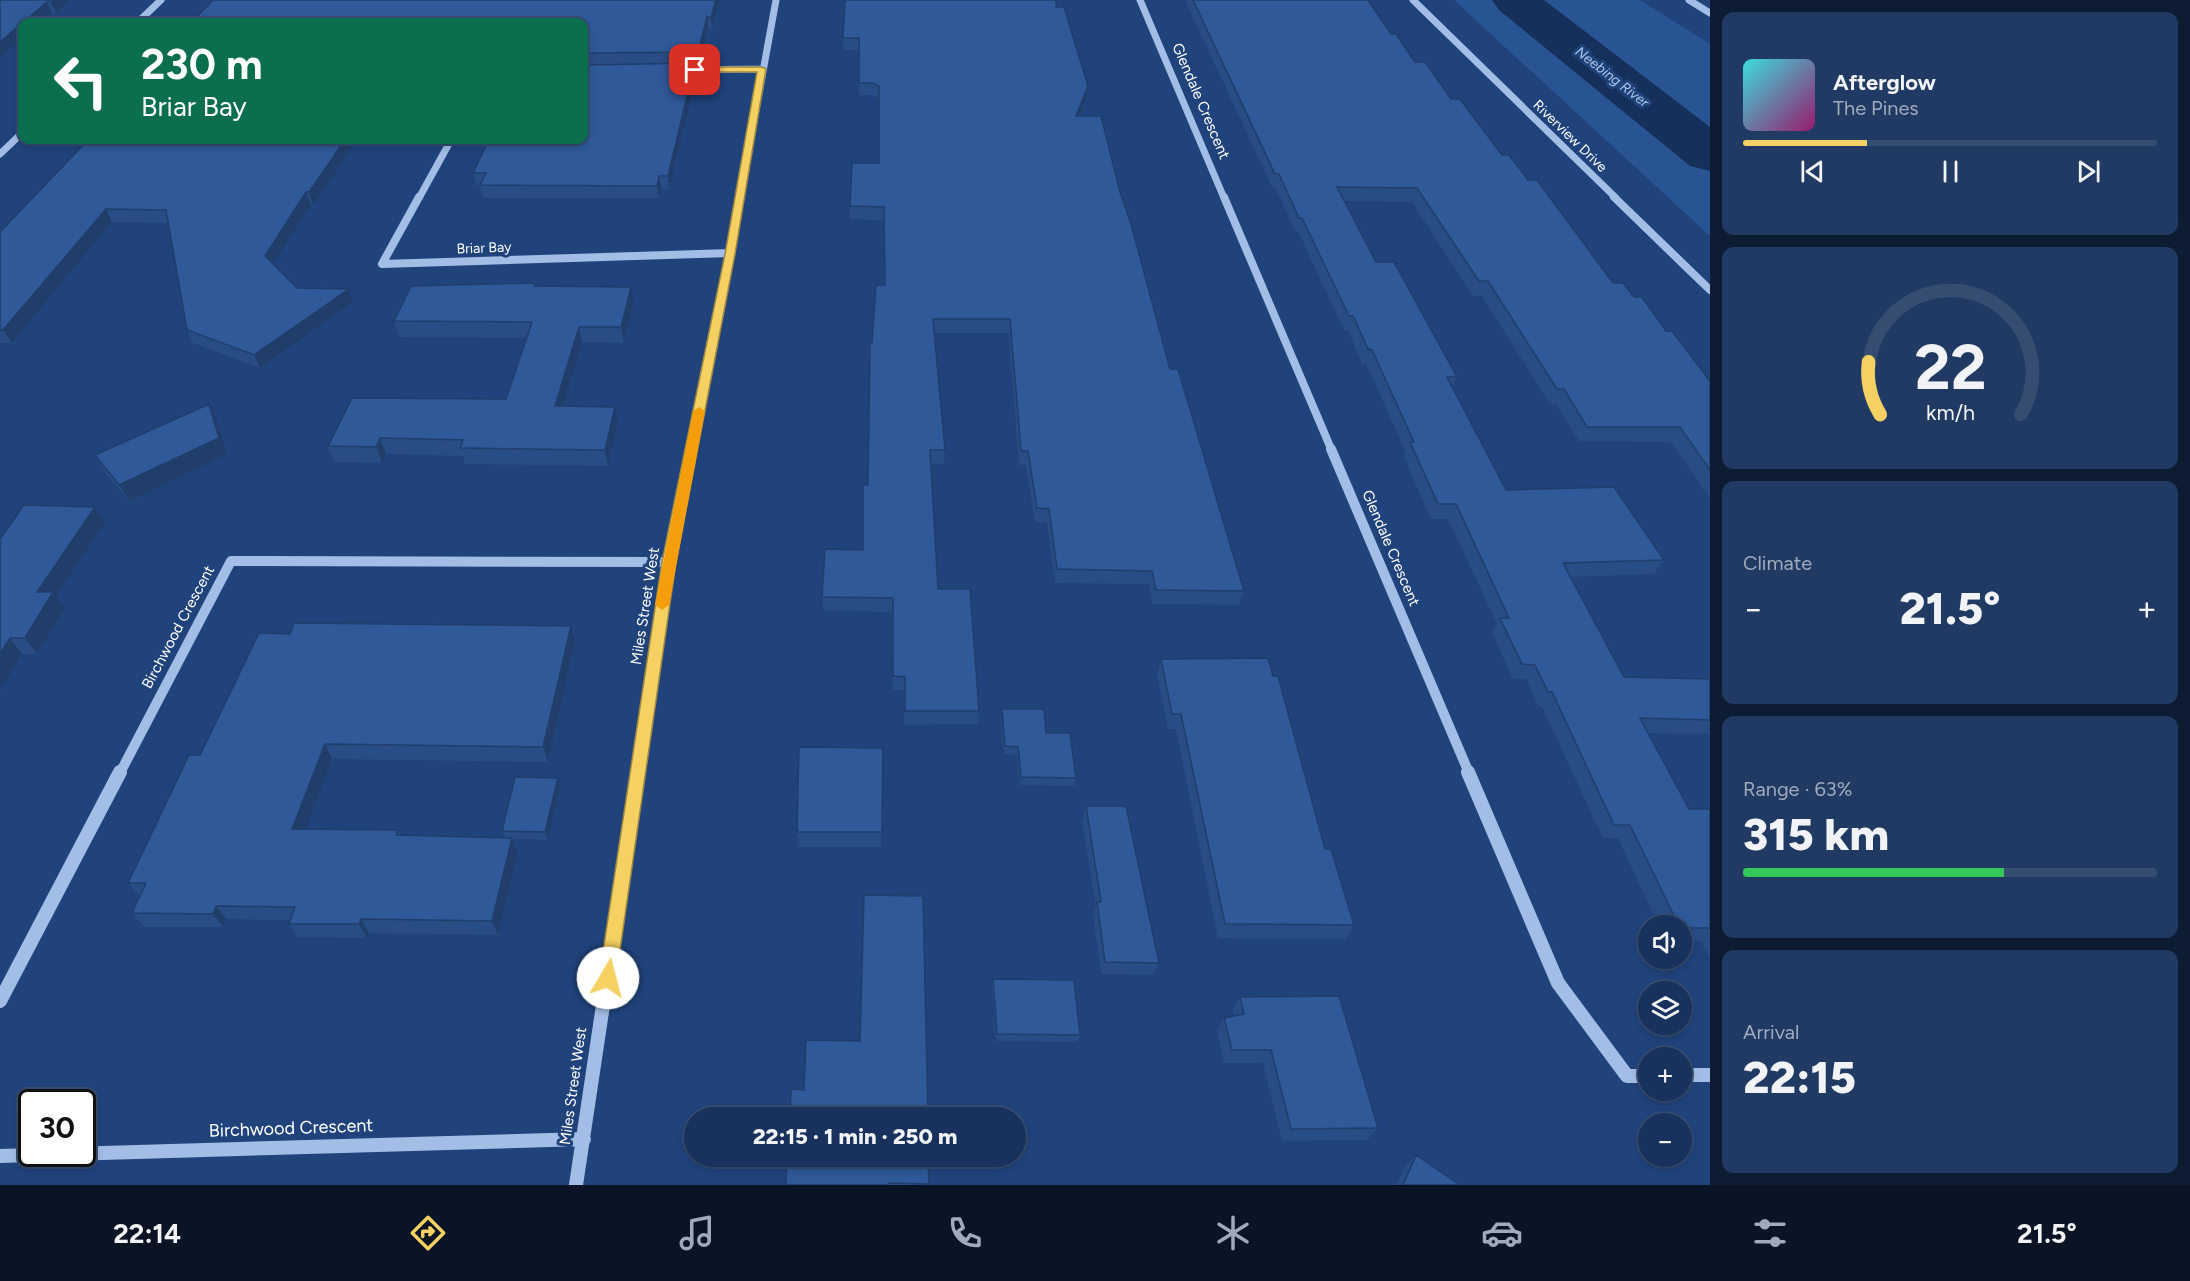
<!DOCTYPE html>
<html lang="en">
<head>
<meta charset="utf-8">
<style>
  :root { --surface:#18325d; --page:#213a63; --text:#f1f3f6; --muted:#9faabc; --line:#364d72; --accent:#f4d162 }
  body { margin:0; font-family:Figtree,sans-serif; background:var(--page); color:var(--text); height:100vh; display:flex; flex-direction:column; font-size:22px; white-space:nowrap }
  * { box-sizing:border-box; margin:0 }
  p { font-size:20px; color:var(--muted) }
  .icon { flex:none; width:33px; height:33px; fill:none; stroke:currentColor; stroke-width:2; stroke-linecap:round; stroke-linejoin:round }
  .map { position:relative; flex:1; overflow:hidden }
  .panel { display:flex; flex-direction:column; gap:12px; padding:12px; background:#0d1c33; width:480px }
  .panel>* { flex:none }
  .banner { position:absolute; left:18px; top:18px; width:570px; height:126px; border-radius:12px; box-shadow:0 3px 9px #0003,0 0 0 2px var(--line); background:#0b6e4f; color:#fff; overflow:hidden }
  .tools { position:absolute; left:1638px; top:915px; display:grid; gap:12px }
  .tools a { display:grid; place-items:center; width:54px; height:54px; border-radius:50%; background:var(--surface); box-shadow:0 3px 9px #0003,0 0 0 2px var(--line); font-size:30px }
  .speed { position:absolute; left:18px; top:1089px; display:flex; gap:12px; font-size:30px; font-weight:700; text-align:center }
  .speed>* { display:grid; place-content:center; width:78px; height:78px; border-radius:50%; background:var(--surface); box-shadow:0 3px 9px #0003,0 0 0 2px var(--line); line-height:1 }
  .speed .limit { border:3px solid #111; border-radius:9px; background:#fff; color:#111 }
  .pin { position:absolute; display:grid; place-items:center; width:51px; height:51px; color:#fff; margin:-26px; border-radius:12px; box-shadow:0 3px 9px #0006 }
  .me { position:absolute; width:66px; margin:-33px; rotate:8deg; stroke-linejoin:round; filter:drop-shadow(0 0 4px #0008) }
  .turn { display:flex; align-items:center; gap:21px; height:126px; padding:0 24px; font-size:27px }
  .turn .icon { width:78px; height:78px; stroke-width:2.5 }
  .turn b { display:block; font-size:42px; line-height:51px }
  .big { font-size:45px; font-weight:800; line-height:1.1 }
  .panel .card { flex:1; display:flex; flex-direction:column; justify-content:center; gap:9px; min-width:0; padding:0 21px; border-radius:12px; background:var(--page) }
  .panel .dial { align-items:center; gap:0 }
  .dial svg { height:156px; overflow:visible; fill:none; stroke:var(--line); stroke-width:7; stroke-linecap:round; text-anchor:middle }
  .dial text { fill:var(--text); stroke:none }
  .song { display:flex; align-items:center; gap:18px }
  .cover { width:72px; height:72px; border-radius:9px; background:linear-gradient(135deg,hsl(180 70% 55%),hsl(320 70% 35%)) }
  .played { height:6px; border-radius:3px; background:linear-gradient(90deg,var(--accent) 30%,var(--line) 30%) }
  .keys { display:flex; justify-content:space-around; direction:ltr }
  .heat { display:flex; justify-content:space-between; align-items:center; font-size:33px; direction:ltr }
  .charge { height:9px; border-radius:4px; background:linear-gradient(90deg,#34c759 63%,var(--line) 0) }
  .trip { position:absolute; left:684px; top:1107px; width:342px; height:60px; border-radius:30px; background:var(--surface); box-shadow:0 3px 9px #0003,0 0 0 2px var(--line); font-weight:800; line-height:60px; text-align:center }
  .tabs { display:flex; height:96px; justify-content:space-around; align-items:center; background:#0a1425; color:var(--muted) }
  .tabs .icon { width:42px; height:42px }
  .tabs .current { color:var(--accent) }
  .tabs b { font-size:27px; color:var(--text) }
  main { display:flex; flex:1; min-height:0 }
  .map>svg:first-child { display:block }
</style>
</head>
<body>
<main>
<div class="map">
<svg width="1710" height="1185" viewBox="0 0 1710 1185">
  <rect width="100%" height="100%" fill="#20437c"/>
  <path fill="#295494" d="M1454,0h186l70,44v192z"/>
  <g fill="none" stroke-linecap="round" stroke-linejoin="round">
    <path fill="#15305b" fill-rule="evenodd" d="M1492,0h52l166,127v44l-20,-5 -191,-156z"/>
    <path stroke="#a2bee6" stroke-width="7" d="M1140,0l84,198
      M1413,0l203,198
      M1689,0l21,13
      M138,22l23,-22
      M684,70l78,-1
      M0,154l22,-21
      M419,198l32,-58
      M740,198l36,-198"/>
    <path stroke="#a2bee6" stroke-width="8" d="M419,197l-37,67 348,-11
      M1224,197l108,254
      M1614,197l96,93
      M691,451l49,-254"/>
    <path stroke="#a2bee6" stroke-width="10" d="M1331,449l138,324
      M120,773l111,-212 438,1
      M637,773l32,-211 22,-113"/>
    <path stroke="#a2bee6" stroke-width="14" d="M1468,772l90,211 69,93h21
      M0,1001l120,-229
      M1682,1075h28
      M0,1156l584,-17
      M576,1185l62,-413"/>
  </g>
  <path fill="#284d84" d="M0,0h70l-14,13h-4l-30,9v16l-22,20z
    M1185,0h183l23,34 24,28 36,37 51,56 26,25 85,103 21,14 32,34 44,50v118l-39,-57 -92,-1 -23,-37h-6l-68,-108h-9l-61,-94 -68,-1 32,61 81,115 -5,10 54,103 158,70 -10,14 -84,3 54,100 86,2v55l-62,-1 41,76h21v149l-9,-17h-19v-15h-23l-41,-88h-15l-61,-131h-3l-13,-28h-13l-21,-47 5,-8 -49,-105h-17l-27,-62 2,-5 -40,-88h-4l-14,-34h-4l-46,-99h-3l-20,-44h-3z
    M719,3l-7,25h-4l-9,36h-4l2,11 -28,114h-8l-2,9h-176l-3,-12h-3l-4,-13 111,-33v-118h-392z
    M1056,7l30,91 -7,18 41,76 50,177 74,222 -5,14 -86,-1 -4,-20 -94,-1 -8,-61h-12l-9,-57h-7l-10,-132h-75l11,117 -1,14 -13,-1 7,126 41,122 -1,13 -74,1v-35h-11l-1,-78 -69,-2 -1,-13 41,-47 5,-65 4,-142 13,-58 -1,-65 -34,-1v-13l29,-43v-64l-6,-4h-14v-45h-16v-12z
    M88,140l248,32 -23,33h-2l-38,59 24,24 52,1 4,13 -93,66 -67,-25 -6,-13 -19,-107 -56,-1 -100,121h-12v-111z
    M535,286l99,16 -10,41 -42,-1 -19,64 52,1 3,16 -10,43 -143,-2 -2,-8 -77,-2 -4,9 -48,-1 -6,-16 178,-47 21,-61 -128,-1 -5,-16z
    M209,404l8,16 10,34 -98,47 -25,-30 -9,-16z
    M95,507l10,16 -49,73 9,12 -28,46h-15l-22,37v-152z
    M571,626l4,15 -27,121 -216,-3 -26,70 92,1 3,6 104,2 -3,-7 56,-53 2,8 -12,54 -35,-1 5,13 -20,83 -129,-2 -2,5 -69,-1 -9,-13 1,-4 -64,-1 -3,8h-79l-12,-14 8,-17 -12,-13 72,-128 90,-121z
    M1161,659l112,17 52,173 29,76 -9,14 -127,-1 -42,-209h-8l-11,-55z
    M1002,709l44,24 30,45 -2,8 -54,-1 -3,-30 -13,-1 -3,-37z
    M883,748l-2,99h-83l-1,-15z
    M1086,806l73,157 -5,12 -53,-1 -8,-60 3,-7 -14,-87z
    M993,979l87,56 -2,7 -82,-1 -4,-55z
    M1240,997l138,131 -11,12 -85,1 -19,-78h-39l-7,-32 7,-13 10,-2 -1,-6z
    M1416,1155l44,30h-63l8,-18z
    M928,1156l1,29h-143z"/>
  <path fill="#213e6b" d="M54,0h16l-14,13 -5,-11z
    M716,0h4l-8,28 -1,-11z
    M47,2l5,11 -11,9h-17z
    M707,17l1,11 -9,36 -1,-12z
    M453,18l1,4h-15z
    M22,23v15l-22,20v-16z
    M695,63l2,12 -28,114 -1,-13z
    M1088,86l-2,12 -12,30 2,-12z
    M344,140h12l-20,32 -23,33 -4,-13z
    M659,176l2,13 -2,9 -2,-12z
    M306,192l5,13 -41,64 -5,-13z
    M106,209l6,13 -100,121 -9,-13z
    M631,287l3,15 -10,41 -3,-16z
    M349,289l4,13 -93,66 -6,-13z
    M579,327l3,15 -23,80 -4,-16z
    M209,404l8,16 10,34 -98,47 -10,-16z
    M615,407l3,16 -10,43 -3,-16z
    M380,438l6,16 -4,9 -6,-16z
    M95,507l10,16 -49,73 9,12 -28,46 -12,-16 12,-46z
    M571,626l4,15 -27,121 -5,-15z
    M10,638l12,16 -22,37v-37z
    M325,744l7,15 -31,84 -9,-14z
    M558,778l2,8 -12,54 -3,-8z
    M512,838l6,14 -20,83 -6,-14z
    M216,906l10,13 -3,8 -10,-13z
    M361,919l8,14 -2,5 -8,-14z"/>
  <path fill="#2f5999" stroke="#213e6b" stroke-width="1.5" d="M0,0h54l-3,2h-4l-47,40z
    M213,0h503l-5,17h-4l-9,35 -114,1v-31h-47l2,-4h-86l-14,4h-247z
    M845,0h211v7h8l24,79 -12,30h25l19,76 11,32 39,145h8l66,222 -88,-1 -4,-19 -95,-2 -8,-60 -12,-1 -9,-57h-7l-11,-132h-77l12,131h-15l8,139h32l9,122h-74v-34l-12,-1v-78l-71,-1 3,-48 38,1v-65h5l2,-142h2l4,-58h9l-1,-78 -34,-1 2,-43h27v-77l-6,-3h-14v-45h-16z
    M1193,0h175l23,34h5l19,28h10l26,37h9l42,56h7l19,25h9l76,103h10l11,14h8l24,34h6l38,50v89l-30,-43h-93l-23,-38h-7l-69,-108h-9l-62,-93 -80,-1 39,75h18l63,115h-10l59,113 108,-3 50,73 -101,3 61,114 86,2v41l-70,-2 49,91h21v119h-28v-2h-3l-49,-101h-16l-62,-133h-4l-13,-27 -13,-1 -22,-46h9l-53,-114h-18l-28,-62h4l-42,-92 -4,-1 -15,-33h-4l-47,-98h-3l-20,-44h-4z
    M695,63l-27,113h-9l-2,10 -177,-1 6,-12h-13l16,-33h95v-75z
    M88,140h256l-12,19 -23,33h-3l-41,64 32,32 52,1 -95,66 -67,-25 -21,-120 -60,-1 -103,121h-3v-98z
    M534,283v3l97,1 -10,40h-42l-24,79 60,1 -10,43 -145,-2 3,-8 -83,-2 -4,9 -48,-1 24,-48 154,1 26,-77 -138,-1 17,-35z
    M209,404l10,34 -100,47 -24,-30z
    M24,505l71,2 -58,85h16l-28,46h-15l-10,16v-115z
    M294,623l277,3 -28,121 -218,-3 -33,85 106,1 -2,5 116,3 -20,83 -131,-2 -2,5h-70l6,-17 -79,-1 -3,8 -81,-1 14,-30h-18l61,-128h11l59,-122 31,1z
    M1268,658l5,18h5l47,173h6l23,76 -129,-1 -44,-210h-9l-11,-55z
    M1002,709h42l2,24h24l6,45 -55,-1 -3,-30 -13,-1z
    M799,747l84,1 -1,84h-85z
    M515,777l43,1 -13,54 -43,-1z
    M1086,806h40l33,157 -54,-1 -8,-60h4z
    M864,895l59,1 5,222h-138l1,-29 13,1 2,-50 54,1z
    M993,979l81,1 6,55 -83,-1z
    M1339,996l39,132 -87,1 -20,-79h-39l-8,-32 20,-4 -4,-17z
    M1416,1155l44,30h-57z
    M787,1156h141l1,28 -40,-1v2h-103z"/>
  <path fill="#f4d162" stroke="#9f8840" stroke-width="1.5" d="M762,67l4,2 -31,185 -59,308 -60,416 -2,6 -6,2 -7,-2 -2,-6 63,-416 63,-308 32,-182h-62l-4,-2 4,-3z"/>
  <path fill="#f59e0b" d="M699,407l6,4 -36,194 -7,5 -7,-5 38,-194z"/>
  <g text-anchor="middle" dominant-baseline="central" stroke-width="6" stroke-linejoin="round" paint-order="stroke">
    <g font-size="14" font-style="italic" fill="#adc8ee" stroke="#20437c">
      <text transform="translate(1612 77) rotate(38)">Neebing River</text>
    </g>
    <g font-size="14" fill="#fff" stroke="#20437c">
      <text transform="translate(1570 136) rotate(44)">Riverview Drive</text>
      <text transform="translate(484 248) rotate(-2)">Briar Bay</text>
    </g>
    <g font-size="15" fill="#fff" stroke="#20437c">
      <text transform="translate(1201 101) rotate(67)">Glendale Crescent</text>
      <text transform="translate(1391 548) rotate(67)">Glendale Crescent</text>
      <text transform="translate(645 606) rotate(-81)">Miles Street West</text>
      <text transform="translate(178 627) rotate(-62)">Birchwood Crescent</text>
      <text transform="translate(573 1086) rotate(-82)">Miles Street West</text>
    </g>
    <g font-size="18" fill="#fff" stroke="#20437c">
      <text transform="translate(291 1128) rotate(-2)">Birchwood Crescent</text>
    </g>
  </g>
</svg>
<div class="tools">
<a><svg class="icon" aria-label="sound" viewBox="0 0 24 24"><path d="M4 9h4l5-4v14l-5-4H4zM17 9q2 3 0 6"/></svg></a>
<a><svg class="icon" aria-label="layers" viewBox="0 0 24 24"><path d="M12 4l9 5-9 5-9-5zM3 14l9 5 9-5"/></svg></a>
<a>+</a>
<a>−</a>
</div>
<div class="speed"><div class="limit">30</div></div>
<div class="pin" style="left:695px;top:70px;background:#d93025"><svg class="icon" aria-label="arrive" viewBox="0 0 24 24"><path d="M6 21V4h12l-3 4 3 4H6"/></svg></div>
<svg class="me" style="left:608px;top:978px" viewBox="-20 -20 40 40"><circle r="19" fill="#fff"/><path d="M0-13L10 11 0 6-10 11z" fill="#f4d162"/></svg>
<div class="trip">22:15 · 1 min · 250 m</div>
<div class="banner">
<div class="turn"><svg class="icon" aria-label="left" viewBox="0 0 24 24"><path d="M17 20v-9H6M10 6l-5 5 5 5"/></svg><div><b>230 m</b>Briar Bay</div></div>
</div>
</div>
<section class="panel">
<div class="card">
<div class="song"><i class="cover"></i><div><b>Afterglow</b><p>The Pines</p></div></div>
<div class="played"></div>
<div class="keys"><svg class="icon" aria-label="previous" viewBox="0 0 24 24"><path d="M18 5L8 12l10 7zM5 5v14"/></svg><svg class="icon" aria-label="pause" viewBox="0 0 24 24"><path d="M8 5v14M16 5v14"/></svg><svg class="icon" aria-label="next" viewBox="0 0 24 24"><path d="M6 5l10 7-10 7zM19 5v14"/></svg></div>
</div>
<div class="card dial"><svg viewBox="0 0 100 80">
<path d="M14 69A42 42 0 1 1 86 69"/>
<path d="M14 69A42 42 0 0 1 8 42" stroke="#f4d162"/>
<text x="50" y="56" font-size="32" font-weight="700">22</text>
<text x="50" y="72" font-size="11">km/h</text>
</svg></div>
<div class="card"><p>Climate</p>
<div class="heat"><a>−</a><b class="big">21.5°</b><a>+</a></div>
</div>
<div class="card"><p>Range · 63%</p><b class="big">315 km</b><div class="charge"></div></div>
<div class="card"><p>Arrival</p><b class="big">22:15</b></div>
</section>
</main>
<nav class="tabs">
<b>22:14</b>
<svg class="icon current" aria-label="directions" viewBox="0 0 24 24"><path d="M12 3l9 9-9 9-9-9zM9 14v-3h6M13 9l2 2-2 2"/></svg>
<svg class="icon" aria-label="music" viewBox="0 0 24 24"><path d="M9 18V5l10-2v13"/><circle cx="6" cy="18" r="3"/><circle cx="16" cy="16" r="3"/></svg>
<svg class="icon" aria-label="phone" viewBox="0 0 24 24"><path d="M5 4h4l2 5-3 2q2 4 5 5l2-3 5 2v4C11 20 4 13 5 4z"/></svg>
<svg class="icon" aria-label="climate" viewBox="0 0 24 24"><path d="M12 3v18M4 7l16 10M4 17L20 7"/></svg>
<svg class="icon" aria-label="car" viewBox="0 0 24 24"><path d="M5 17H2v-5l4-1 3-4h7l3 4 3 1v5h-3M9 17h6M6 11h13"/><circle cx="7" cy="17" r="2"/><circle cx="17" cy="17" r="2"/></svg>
<svg class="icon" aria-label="filters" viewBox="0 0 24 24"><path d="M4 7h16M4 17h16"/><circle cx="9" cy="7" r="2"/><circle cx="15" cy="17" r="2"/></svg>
<b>21.5°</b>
</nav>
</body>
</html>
